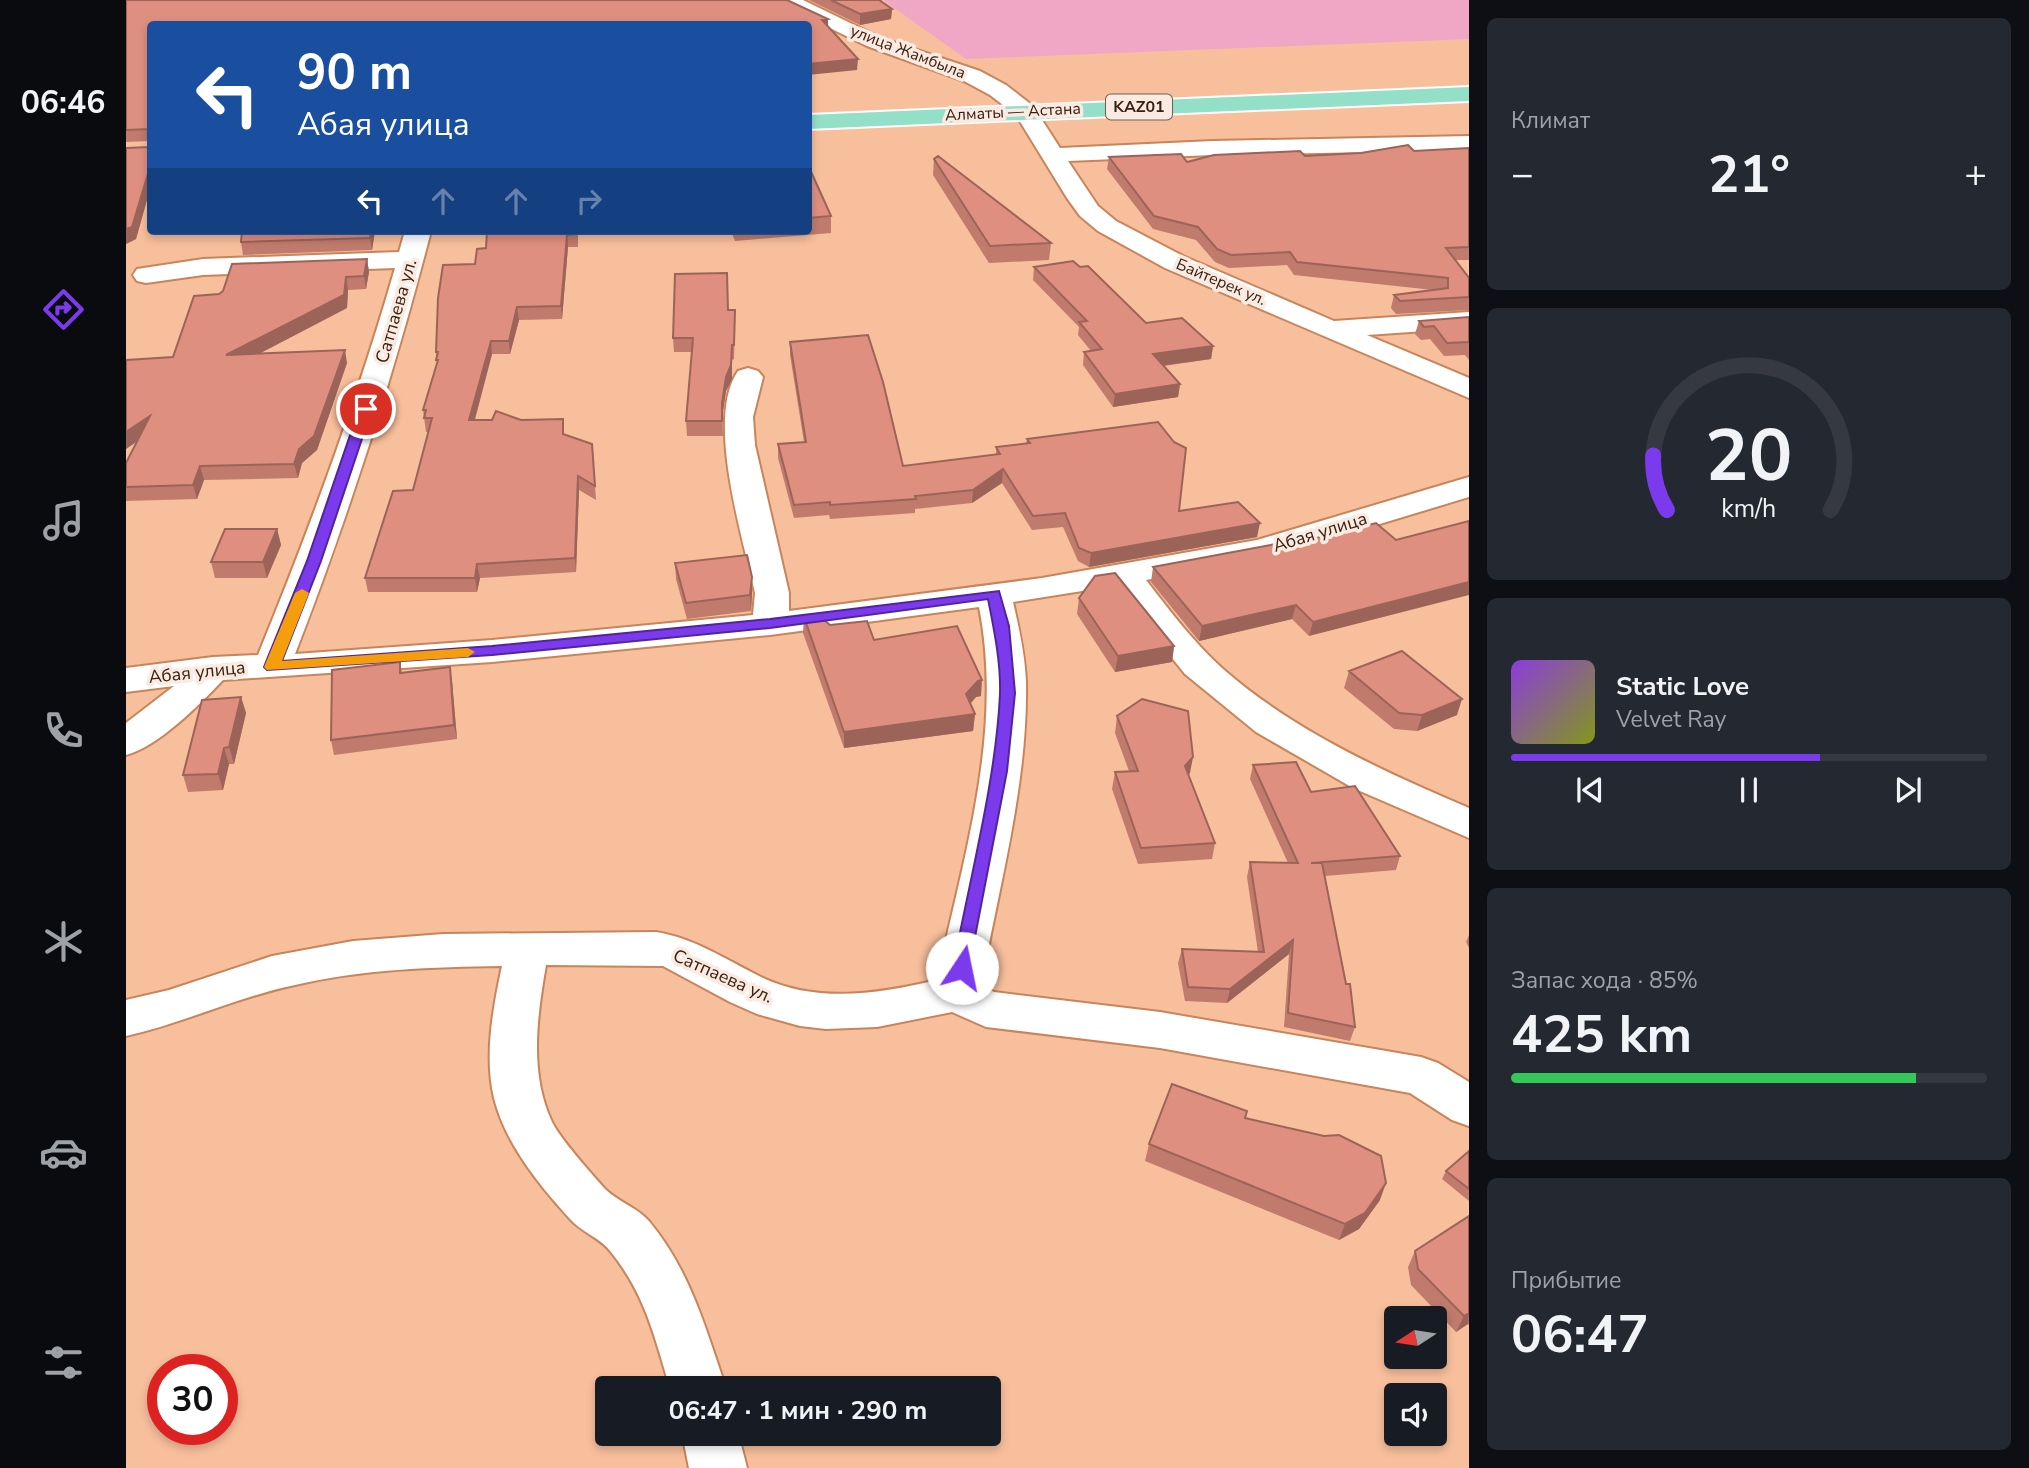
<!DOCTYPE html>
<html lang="ru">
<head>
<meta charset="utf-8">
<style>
  :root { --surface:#171b24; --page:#242831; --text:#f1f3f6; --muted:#9ea1a6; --line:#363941; --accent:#7c3aed }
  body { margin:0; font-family:"Nunito Sans",sans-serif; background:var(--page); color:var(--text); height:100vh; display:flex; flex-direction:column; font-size:26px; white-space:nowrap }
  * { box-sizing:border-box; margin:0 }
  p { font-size:23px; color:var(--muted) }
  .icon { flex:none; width:38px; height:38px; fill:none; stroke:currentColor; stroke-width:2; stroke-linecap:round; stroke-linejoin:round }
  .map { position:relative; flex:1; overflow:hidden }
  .details { display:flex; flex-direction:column; gap:18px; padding:18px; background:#0d0f14; width:560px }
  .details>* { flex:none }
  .hud { position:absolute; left:21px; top:21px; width:665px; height:214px; border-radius:7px; box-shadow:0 4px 10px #0003; background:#1a4fa0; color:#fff; overflow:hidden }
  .needle { width:46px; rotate:258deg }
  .fabs { position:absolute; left:1258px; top:1306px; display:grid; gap:14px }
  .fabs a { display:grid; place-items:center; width:63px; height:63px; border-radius:7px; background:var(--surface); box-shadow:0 4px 10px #0003; font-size:35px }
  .speed { position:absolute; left:21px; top:1354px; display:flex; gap:14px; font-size:35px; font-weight:700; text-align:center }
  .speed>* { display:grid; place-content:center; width:91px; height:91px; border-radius:50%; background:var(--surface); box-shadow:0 4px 10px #0003; line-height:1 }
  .speed .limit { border:10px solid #d22; background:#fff; color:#111 }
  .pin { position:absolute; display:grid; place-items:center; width:60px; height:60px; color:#fff; margin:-30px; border:4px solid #fff; border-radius:50%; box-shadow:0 2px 7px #0007 }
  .me { position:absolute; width:77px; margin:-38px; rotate:11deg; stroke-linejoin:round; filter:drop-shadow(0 0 5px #0008) }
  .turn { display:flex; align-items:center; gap:24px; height:147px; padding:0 35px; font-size:32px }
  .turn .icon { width:91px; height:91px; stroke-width:2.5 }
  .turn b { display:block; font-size:49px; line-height:60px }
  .lanes { display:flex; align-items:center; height:66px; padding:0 35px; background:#0003; justify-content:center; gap:35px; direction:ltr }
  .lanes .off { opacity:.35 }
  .big { font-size:52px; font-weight:700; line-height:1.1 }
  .details .widget { flex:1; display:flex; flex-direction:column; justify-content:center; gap:10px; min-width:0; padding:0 24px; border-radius:10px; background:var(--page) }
  .details .dial { align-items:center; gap:0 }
  .dial svg { height:182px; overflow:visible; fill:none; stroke:var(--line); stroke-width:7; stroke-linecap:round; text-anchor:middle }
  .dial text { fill:var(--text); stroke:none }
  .song { display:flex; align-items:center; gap:21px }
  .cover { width:84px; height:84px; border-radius:10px; background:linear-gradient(135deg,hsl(270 70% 55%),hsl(70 70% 35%)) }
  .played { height:7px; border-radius:4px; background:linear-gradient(90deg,var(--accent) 65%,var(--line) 65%) }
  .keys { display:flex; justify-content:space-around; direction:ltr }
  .heat { display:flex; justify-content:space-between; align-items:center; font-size:38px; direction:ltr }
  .charge { height:10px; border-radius:5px; background:linear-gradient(90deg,#34c759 85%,var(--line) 0) }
  .trip { position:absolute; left:469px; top:1376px; width:406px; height:70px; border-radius:7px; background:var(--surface); box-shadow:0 4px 10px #0003; font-weight:700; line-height:70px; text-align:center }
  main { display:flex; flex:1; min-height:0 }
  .menu { display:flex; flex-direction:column; width:126px; justify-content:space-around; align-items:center; background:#090b0e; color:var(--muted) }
  .menu .icon { width:49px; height:49px }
  .menu .current { color:var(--accent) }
  .menu b { font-size:32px; color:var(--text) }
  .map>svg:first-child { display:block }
</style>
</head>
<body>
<main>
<nav class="menu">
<b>06:46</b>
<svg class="icon current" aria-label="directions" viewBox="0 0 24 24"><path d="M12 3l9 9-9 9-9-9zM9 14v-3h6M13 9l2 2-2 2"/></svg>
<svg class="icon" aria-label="music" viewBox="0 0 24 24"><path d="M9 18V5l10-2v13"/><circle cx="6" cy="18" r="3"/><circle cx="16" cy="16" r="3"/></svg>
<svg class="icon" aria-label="phone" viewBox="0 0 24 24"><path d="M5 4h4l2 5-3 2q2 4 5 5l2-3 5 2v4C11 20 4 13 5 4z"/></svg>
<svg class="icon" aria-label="climate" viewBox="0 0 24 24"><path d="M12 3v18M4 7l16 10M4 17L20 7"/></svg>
<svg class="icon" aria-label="car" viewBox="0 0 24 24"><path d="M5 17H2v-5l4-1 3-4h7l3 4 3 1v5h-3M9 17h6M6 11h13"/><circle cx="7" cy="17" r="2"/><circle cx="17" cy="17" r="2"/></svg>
<svg class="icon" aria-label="filters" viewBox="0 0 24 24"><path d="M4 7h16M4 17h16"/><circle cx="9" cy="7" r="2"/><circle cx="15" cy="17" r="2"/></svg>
</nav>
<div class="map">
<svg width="1343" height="1468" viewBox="0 0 1343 1468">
  <rect width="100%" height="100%" fill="#f8bf9c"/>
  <path fill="#f0a6c5" d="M757,0h586v39l-503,20z"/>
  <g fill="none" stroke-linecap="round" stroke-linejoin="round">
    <g stroke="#c8845a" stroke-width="4">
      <path id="minor" d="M651,0h26l78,38 99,33 26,14 27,21 27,42 153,-7 256,-5v14l-256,5 -145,6 30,45 18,15 67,35 151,65 135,-9v16l-102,7 102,43v20l-304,-130 -67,-37 -18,-15 -13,-18 -51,-83 -26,-20 -26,-14 -97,-35 -87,-42z
        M279,231h26c-37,143 -82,284 -136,423l197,-14 261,-25 2,-22c-12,-55 -50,-175 -17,-222l10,-3 10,3 5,6 -10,40 2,28 34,148v18l253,-33 215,-38 212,-63v20l-195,59 -128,24c24,31 48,63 77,89 71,62 159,102 246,139v30l-116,-50 -97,-56 -71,-58 -71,-88 -101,16c6,26 12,53 13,80 2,101 -27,204 -45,303l13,7 166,20 261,45 17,6 31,19v44l-17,-6 -42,-27 -250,-45 -174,-21 -34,-15 -75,15 -51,2 -26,-3 -43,-12 -27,-12 -67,-36 -117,-1c-9,51 -17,109 6,157 9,18 39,51 53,67 12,12 31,18 43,31 42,50 57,107 78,168h-56c-15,-50 -25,-94 -59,-136 -10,-14 -30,-20 -41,-33 -31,-34 -65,-76 -76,-121 -10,-42 -1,-90 8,-132 -70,1 -139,3 -207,19 -58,12 -111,38 -169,51v-36l43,-10 103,-34 81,-15 90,-7 213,-2c38,6 69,27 103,44 56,28 119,18 178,4 26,-122 67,-248 42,-373l-209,28 -278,27 -269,18c-24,25 -64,66 -97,75v-32l48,-37 -48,6v-24l87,-11 45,-2c52,-127 99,-255 137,-387l-192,7 -57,8 -9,-2 -4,-6 4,-6 66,-10 196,-7z
        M556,1433h56l9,35h-58z"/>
    </g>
    <g stroke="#fff" stroke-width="4">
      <path id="trunk" d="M1343,87v14l-661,28v-14z"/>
    </g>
    <use href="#minor" fill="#fff" fill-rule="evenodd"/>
    <use href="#trunk" fill="#94dfc8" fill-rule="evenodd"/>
  </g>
  <path fill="#c07b6d" d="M0,0l702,19v8l29,43 -49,-46h-658v165l-14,50 -10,5v-96l23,-1v-6l-23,1z
    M683,0h73v2l10,7 -1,10 -31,6z
    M1343,148v112h-14l14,18v32l-73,4 -5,-6 3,-13 39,-5 -139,-15 -7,-10 -58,3 -14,-6 -19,-22 -43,-11 -46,-60 2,-12 78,5z
    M808,159l117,84 -2,17 -60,3 -56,-88z
    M682,165l23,51v17l-96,8 -4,-10h77z
    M116,231h133l-3,19 -129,5 -2,-13z
    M452,231v16h-10l-6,72 -43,1 -9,34h-18l-17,66 89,14 28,10 4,56 -17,-10 -3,82 -96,6 -3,14h-109l-3,-14 48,-88 15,-58h-2l-3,-22 14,-45 -1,-13 39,-88 11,-16z
    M241,259l2,13 -3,17 -18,1 -1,18 -89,46 89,9 -30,87 -15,13 -4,15 -94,2 -7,19 -71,2v-38l11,-22 -11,8v-89l47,-3 46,-63z
    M908,267l112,56 67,23 -2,13 -47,7 16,18 -2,13 -65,10 -30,-42 1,-13 7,-1 -13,-16 1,-8 -46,-47z
    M602,310l7,14 -1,35 -2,1v19l-6,12 -4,26 1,19h-36l-1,-15 6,-69h-18l-1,-14z
    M1343,317v43l-4,-5 -21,1 -14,-17 -9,1 -6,-6 4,-13z
    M664,342l113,124 93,-11v-8l30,-3 1,-5 152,72 78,26 -168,30 -11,-6 -15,-34 -31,3 -30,-47 -30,20 -57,6v4l-85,6 -1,-4 -35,3 -16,-60v-14l26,-2 -14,-87z
    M151,529l4,16 -14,33h-52l-4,-16z
    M1270,540l-87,96 -17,-17 -93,22 -48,-59 2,-15 131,-21z
    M549,563l77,30 -1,18 -64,8 -11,-40z
    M953,598l95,48 -2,16 -57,10 -38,-58z
    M678,617l70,23 107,56 -5,1 -6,7 5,10 -2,17 -129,17 -41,-115z
    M274,662l2,11 50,8 5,58 -123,16 -3,-15z
    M1223,671l108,44 -40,16 -23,-2 -50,-41z
    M115,697l5,16 -12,51h-5l-6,26 -35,2 -5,-17z
    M991,716l73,57 -2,2 27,68 -3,16 -74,5 -26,-75 3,-17 14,-1 -14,-38z
    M1127,765l58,27 89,64 -4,14 -71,6 30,151 -5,14 -66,-14 5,-73 -62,49 -42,-2 -7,-38 4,-14 76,3 -11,-75 3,-15 38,1 -38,-84z
    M1343,935v13l-3,-6z
    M1119,1118l135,82 -21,29 -20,11 -194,-79 4,-17z
    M1343,1151v50l-27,-22 4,-8z
    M1343,1216v109l-1,-1 -12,8 -45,-47 -3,-18 7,-16z"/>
  <path fill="#9c6459" d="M766,9l-1,10 -31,6v-11z
    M702,19v11l-6,-10z
    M732,59l-1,11 -49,5v-11z
    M24,167v22l-14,50 -10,5v-15z
    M245,231h4l-3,19 -2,-12z
    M441,235l1,12 -6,72 -1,-13z
    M241,259l2,13 -3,17 -2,-13z
    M220,277l2,13 -1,18 -117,61 -4,-14z
    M391,307l2,13 -9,34 -1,-13z
    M365,341l1,13 -21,79 -2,-13z
    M606,345v34l-6,12 -4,26 1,19 -1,-33z
    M1087,346l-2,13 -60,8 2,-13z
    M219,350l2,13 -30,87 -15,13 -4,15 -4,-14 5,-15z
    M1054,384l-2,13 -65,10 2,-13z
    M24,416l4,14 -28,19v-17z
    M74,466l4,14 -7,19 -4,-14z
    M877,469l-1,14 -30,20 1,-13z
    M452,476l1,14 -3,82 -1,-14z
    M1134,523l-3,14 -168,30 2,-14z
    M151,529l4,16 -14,33 -4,-16z
    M351,564l3,14 -3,14 -2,-14z
    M626,577v16l-1,18 -1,-16z
    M1343,582v13l-160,41 4,-14z
    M1170,605l-4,14 -93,22 3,-15z
    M1048,646l-2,16 -57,10 3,-16z
    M324,667l2,14 5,58 -3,-14z
    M856,680l-1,16 -5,1 -11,13 1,-16 12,-13z
    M115,697l5,16 -12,51 -5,-17z
    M1336,699l-5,16 -40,16 5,-16z
    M849,714l-2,17 -129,17v-16z
    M98,748l5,16 -6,26 -5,-16z
    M1067,757l-3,16 -9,9 4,-16z
    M1167,940l-4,14 -62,49 3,-14z
    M1260,1183l-6,17 -21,29 -20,11 6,-16z
    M1343,1313l-1,11 -12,8 8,-16z"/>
  <path fill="#df8f7f" stroke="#9c6459" stroke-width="2" d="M0,0h661l41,19 -6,1 36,39 -50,5v-40h-658v143l-18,60 -6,2v-81l23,-1v-18l-23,1z
    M705,0h48l13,9 -32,5z
    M1282,145l6,6 55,-3v99l-23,1 23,30v19l-69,4 -6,-6 54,-7v-10l-151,-16 -7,-10 -59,3 -14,-6 -19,-22 -44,-11 -45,-59 72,-3 6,8 27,-7 86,-4 5,5 56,-3z
    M812,156l113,87 -61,3 -56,-87z
    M682,165l23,51 -23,2z
    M116,231h129l-1,7 -129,4z
    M361,231h90v3l-10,1 -6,71 -44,1 -8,34h-18l-22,79h23l4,-9 25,9 42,-1v15l29,10 3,42 -17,-10 -3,82 -98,6 -2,14h-110l28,-87 20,-1 19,-72h-8l2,-8h-3l15,-50h-2l2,-8h-2l2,-54 5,-33 32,-1 2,-15 9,-1z
    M241,259l-3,17 -18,1 -2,18 -118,60 119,-5 -31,86 -15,13 -5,15 -94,2 -7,19 -67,2v-24l24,-47 -24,16v-72l47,-3 21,-61 25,-2 4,-3 9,-27z
    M947,261l7,6 8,-1 58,57 36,-5 31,28 -60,8 27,30 -65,10 -31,-42 18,-3 -23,-27 8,-1 -53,-54z
    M601,273l1,37h7l-1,35h-2l-1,20 -5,12 -4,26v18h-36l7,-83h-20l2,-64z
    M1343,317v25l-22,1 -13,-17 -10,1 -5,-6z
    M742,335l15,47 20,84 97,-12 -4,-7 34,-4 -3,-4 131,-17 16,20 12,6 -7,63 59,-9 22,21 -169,30 -12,-5 -14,-35 -32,3 -30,-47 -30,21 -58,6 1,3 -86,6v-3l-36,3 -16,-61 28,-2 -16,-100z
    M1343,521v61l-156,40 -17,-17 -94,21 -49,-59 128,-24 3,3 92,-23 20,17z
    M99,529h52l-14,33h-52z
    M621,555l5,22 -2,18 -64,8 -11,-40z
    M989,573l59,73 -56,10 -39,-58 16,-22z
    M692,615l12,10 37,-4 7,19 83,-14 25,54 -4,1 -12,13 9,20 -131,18 -40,-115z
    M1276,651l60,48 -40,16 -23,-2 -50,-42z
    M274,662v11l50,-6 4,58 -123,15 1,-70z
    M115,697l-12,50 -5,1 -6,26 -35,1 19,-75z
    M1016,699l46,12 5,46 -8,9 30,77 -74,5 -26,-76 23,-1 -21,-55z
    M1170,762l15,30 44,-6 45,70 -89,7h11l24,121h4l5,43 -67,-14 5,-73 -63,49 -42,-2 -6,-38 82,3 -14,-90 48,1 -45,-98z
    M1046,1084l75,27 -2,7 79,18 15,-1 42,21 5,27 -21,30 -20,11 -196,-80z
    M1343,1151v38l-23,-18z
    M1343,1216v97l-5,3 -46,-47 -3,-18z"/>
  <path fill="#7c3aed" stroke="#51269a" stroke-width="2" d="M240,406l6,3 -51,152 -39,100 210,-15 278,-27 229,-28 10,35 6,67 -8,78 -39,202h-13l-2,-5c16,-86 43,-187 47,-274 1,-31 -6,-65 -12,-95l-218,29 -278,27 -225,15 -3,-3 43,-106 52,-152z"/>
  <path fill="#f59e0b" d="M176,589l7,4 -27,68 186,-13 7,4 -7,5 -201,13 -3,-3 31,-74z"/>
  <g text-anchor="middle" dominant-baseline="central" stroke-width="7" stroke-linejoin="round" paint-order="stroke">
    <g font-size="16" fill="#3b200f" stroke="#f9eae2">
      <text transform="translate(782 52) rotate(21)">улица Жамбыла</text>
      <text transform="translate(887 112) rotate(-3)">Алматы — Астана</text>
      <text transform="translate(1095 282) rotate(23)">Байтерек ул.</text>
    </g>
    <rect fill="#f9eae2" stroke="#745d4e" stroke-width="2" x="980" y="94.5" width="66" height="25" rx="5"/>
    <g font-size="16" font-weight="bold" fill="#3b200f">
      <text x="1013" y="107">KАZ01</text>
    </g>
    <g font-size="18" fill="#3b200f" stroke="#f9eae2">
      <text transform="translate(270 311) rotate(-74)">Сатпаева ул.</text>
      <text transform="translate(1194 532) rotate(-17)">Абая улица</text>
      <text transform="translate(71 672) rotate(-6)">Абая улица</text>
      <text transform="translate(597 976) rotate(24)">Сатпаева ул.</text>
    </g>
  </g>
</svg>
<div class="fabs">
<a><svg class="needle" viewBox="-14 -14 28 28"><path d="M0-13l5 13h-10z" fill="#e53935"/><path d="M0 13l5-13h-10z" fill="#9ea1a6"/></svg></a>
<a><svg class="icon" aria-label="sound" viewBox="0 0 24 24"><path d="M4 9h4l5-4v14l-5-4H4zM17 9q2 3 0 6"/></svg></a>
</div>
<div class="speed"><div class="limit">30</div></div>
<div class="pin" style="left:240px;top:409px;background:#d93025"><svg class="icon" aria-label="arrive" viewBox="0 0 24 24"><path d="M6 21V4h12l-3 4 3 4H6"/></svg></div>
<svg class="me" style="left:836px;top:968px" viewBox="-20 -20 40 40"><circle r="19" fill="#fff"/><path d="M0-13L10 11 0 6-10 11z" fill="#7c3aed"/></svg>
<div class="trip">06:47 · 1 мин · 290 m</div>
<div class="hud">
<div class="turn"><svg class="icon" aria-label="left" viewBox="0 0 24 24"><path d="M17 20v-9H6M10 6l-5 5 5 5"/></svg><div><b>90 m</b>Абая улица</div></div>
<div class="lanes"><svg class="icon" aria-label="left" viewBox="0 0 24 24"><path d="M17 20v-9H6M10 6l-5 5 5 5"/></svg><svg class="icon off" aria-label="ahead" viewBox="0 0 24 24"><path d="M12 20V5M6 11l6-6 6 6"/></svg><svg class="icon off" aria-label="ahead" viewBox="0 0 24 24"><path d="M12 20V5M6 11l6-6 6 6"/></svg><svg class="icon off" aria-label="right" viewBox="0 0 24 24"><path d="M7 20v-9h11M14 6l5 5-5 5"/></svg></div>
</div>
</div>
<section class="details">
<div class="widget"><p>Климат</p>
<div class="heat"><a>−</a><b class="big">21°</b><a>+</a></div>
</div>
<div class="widget dial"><svg viewBox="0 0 100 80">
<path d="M14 69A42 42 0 1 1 86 69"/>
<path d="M14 69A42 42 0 0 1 8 45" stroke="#7c3aed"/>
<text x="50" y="56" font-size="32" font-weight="700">20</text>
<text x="50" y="72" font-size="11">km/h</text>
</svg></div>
<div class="widget">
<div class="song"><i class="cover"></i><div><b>Static Love</b><p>Velvet Ray</p></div></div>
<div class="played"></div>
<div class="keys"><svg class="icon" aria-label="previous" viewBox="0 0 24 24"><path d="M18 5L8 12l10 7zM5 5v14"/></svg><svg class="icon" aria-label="pause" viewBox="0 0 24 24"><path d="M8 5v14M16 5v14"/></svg><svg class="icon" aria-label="next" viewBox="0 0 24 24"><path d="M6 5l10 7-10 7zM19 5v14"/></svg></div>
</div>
<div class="widget"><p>Запас хода · 85%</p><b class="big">425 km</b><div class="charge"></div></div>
<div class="widget"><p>Прибытие</p><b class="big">06:47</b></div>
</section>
</main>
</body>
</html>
